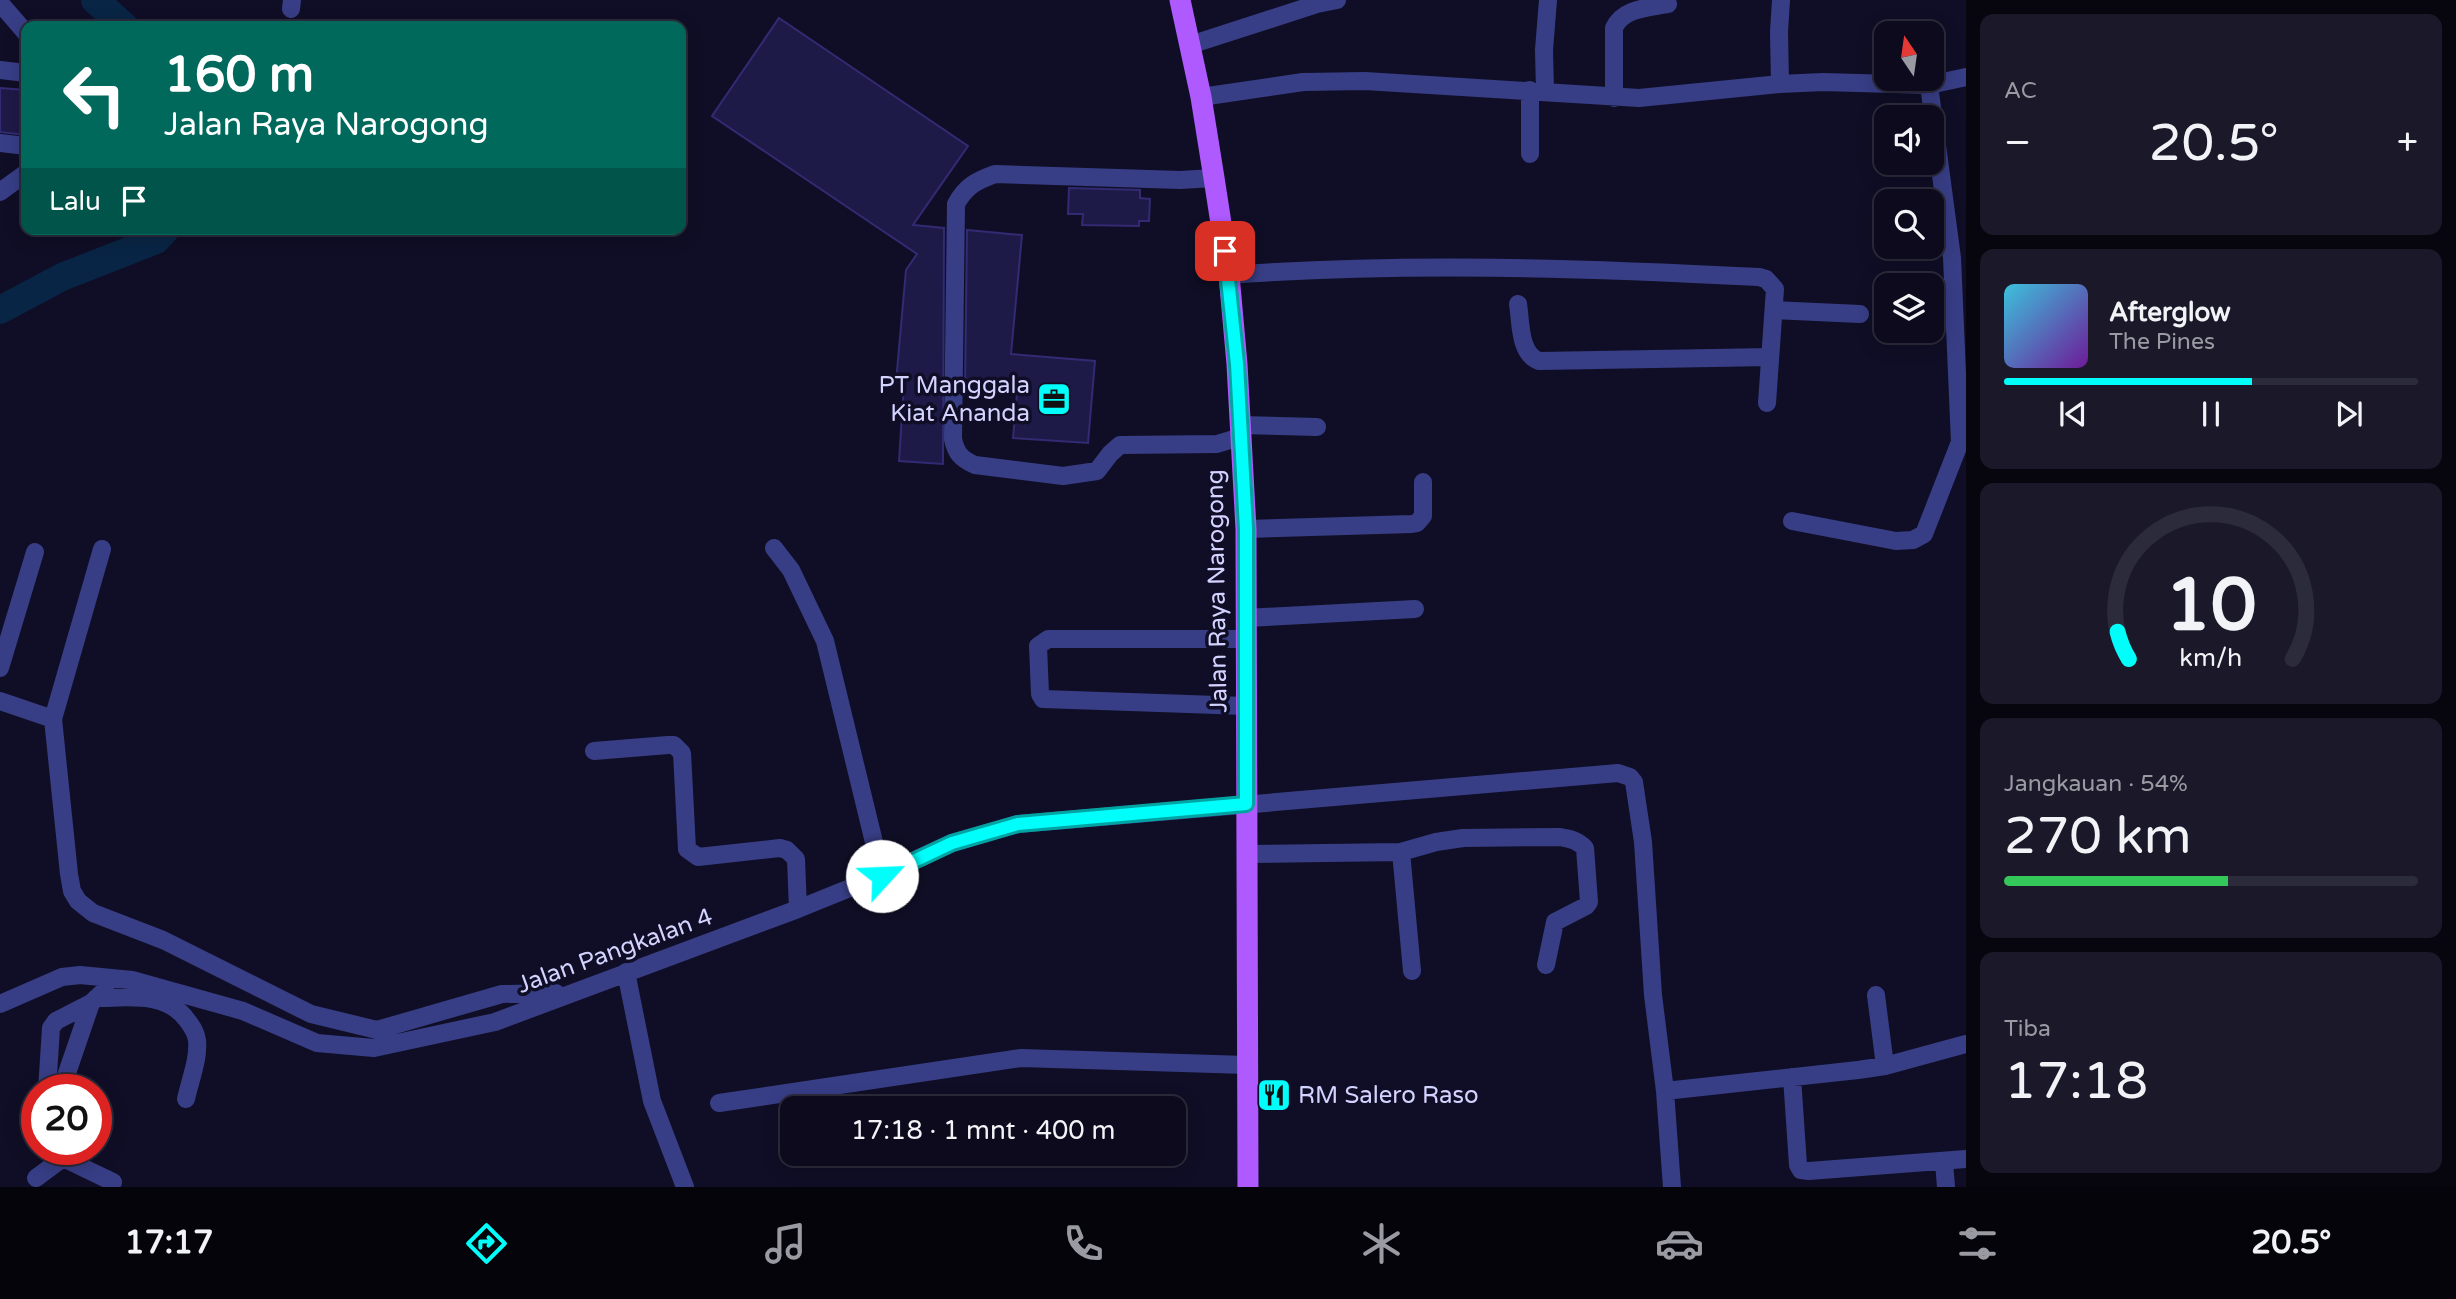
<!DOCTYPE html>
<html lang="id">
<head>
<meta charset="utf-8">
<style>
  :root { --surface:#0c0a1c; --page:#1a1829; --text:#f1f3f6; --muted:#9a9aa3; --line:#2c2b3b; --accent:#00fefb }
  body { margin:0; font-family:"Varela Round",sans-serif; background:var(--page); color:var(--text); height:100vh; display:flex; flex-direction:column; font-size:26px; white-space:nowrap }
  * { box-sizing:border-box; margin:0 }
  p { font-size:23px; color:var(--muted) }
  .icon { flex:none; width:38px; height:38px; fill:none; stroke:currentColor; stroke-width:2; stroke-linecap:round; stroke-linejoin:round }
  .map { position:relative; flex:1; overflow:hidden }
  .drawer { display:flex; flex-direction:column; gap:14px; padding:14px; background:#07060f; width:490px }
  .drawer>* { flex:none }
  .top-card { position:absolute; left:21px; top:21px; width:665px; height:214px; border-radius:14px; box-shadow:0 4px 18px #0003,0 0 0 2px var(--line); background:#00695c; color:#fff; overflow:hidden }
  .needle { width:46px; rotate:347deg }
  .tools { position:absolute; left:1874px; top:21px; display:grid; gap:14px }
  .tools a { display:grid; place-items:center; width:70px; height:70px; border-radius:14px; background:var(--surface); box-shadow:0 4px 18px #0003,0 0 0 2px var(--line); font-size:35px }
  .speed { position:absolute; left:21px; top:1074px; display:flex; gap:14px; font-size:35px; font-weight:700; text-align:center }
  .speed>* { display:grid; place-content:center; width:91px; height:91px; border-radius:50%; background:var(--surface); box-shadow:0 4px 18px #0003,0 0 0 2px var(--line); line-height:1 }
  .speed .limit { border:10px solid #d22; background:#fff; color:#111 }
  .pin { position:absolute; display:grid; place-items:center; width:60px; height:60px; color:#fff; margin:-30px; border-radius:14px; box-shadow:0 4px 10px #0006 }
  .me { position:absolute; width:77px; margin:-38px; rotate:65deg; stroke-linejoin:round; filter:drop-shadow(0 0 5px #0008) }
  .turn { display:flex; align-items:center; gap:24px; height:147px; padding:0 28px; font-size:32px }
  .turn .icon { width:91px; height:91px; stroke-width:2.5 }
  .turn b { display:block; font-size:49px; line-height:60px }
  .then { display:flex; align-items:center; height:66px; padding:0 28px; background:#0003; gap:14px; font-size:26px }
  .big { font-size:52px; font-weight:600; line-height:1.1 }
  .drawer .card { flex:1; display:flex; flex-direction:column; justify-content:center; gap:10px; min-width:0; padding:0 24px; border-radius:14px; background:var(--page) }
  .drawer .dial { align-items:center; gap:0 }
  .dial svg { height:182px; overflow:visible; fill:none; stroke:var(--line); stroke-width:7; stroke-linecap:round; text-anchor:middle }
  .dial text { fill:var(--text); stroke:none }
  .song { display:flex; align-items:center; gap:21px }
  .cover { width:84px; height:84px; border-radius:10px; background:linear-gradient(135deg,hsl(190 70% 55%),hsl(280 70% 35%)) }
  .played { height:7px; border-radius:4px; background:linear-gradient(90deg,var(--accent) 60%,var(--line) 60%) }
  .keys { display:flex; justify-content:space-around; direction:ltr }
  .heat { display:flex; justify-content:space-between; align-items:center; font-size:38px; direction:ltr }
  .charge { height:10px; border-radius:5px; background:linear-gradient(90deg,#34c759 54%,var(--line) 0) }
  .trip { position:absolute; left:780px; top:1096px; width:406px; height:70px; border-radius:14px; background:var(--surface); box-shadow:0 4px 18px #0003,0 0 0 2px var(--line); font-weight:600; line-height:70px; text-align:center }
  .dock { display:flex; height:112px; justify-content:space-around; align-items:center; background:#05040b; color:var(--muted) }
  .dock .icon { width:49px; height:49px }
  .dock .current { color:var(--accent) }
  .dock b { font-size:32px; color:var(--text) }
  main { display:flex; flex:1; min-height:0 }
  .map>svg:first-child { display:block }
</style>
</head>
<body>
<main>
<div class="map">
<svg width="1966" height="1187" viewBox="0 0 1966 1187">
  <rect width="100%" height="100%" fill="#100e26"/>
  <g fill="none" stroke-linecap="round" stroke-linejoin="round">
    <path stroke="#092545" stroke-width="28" d="M95,0l29,26
      M0,310l62,-33 94,-37 10,-11"/>
  </g>
  <path fill="#1e1a47" stroke="#322b74" stroke-width="2" d="M779,18l189,128 -55,79 31,3 -1,236 -44,-3 5,-77 -8,-2 10,-112 11,-16 -205,-138z
    M0,88l26,2v45l-26,-3z
    M1069,188l71,2v8l10,1 -1,22h-10v5l-57,-1 1,-11h-15z
    M967,230l55,5 -11,119 84,7 -7,82 -75,-5 4,-45 -52,-5z"/>
  <g fill="none" stroke-linecap="round" stroke-linejoin="round">
    <path stroke="#383e86" stroke-width="18" d="M0,3l26,30
      M291,9l1,-9
      M1190,45l127,-41 20,-4
      M0,70l26,3
      M1780,84l-1,-52 2,-32
      M1530,90v64
      M1545,91l-1,-41 4,-50
      M1201,97l102,-15 62,-1 274,17 141,-14 43,-2 106,3 37,-8
      M1614,98v-70c9,-20 34,-20 54,-24
      M0,143l26,3
      M1214,178l-34,2 -185,-6c-19,7 -29,12 -39,30l-3,235c3,14 8,20 22,26l88,11 34,-5 13,-17 10,-9 97,-1 23,-7
      M0,192l26,-19
      M1229,275c176,-13 354,-7 530,2l7,2 9,10 -8,114
      M1518,304c3,18 1,50 21,57l231,-4
      M1775,310l85,4
      M1239,425l78,2
      M1792,521l104,20 17,-1 11,-6 36,-92 -8,-184 -23,-173
      M1246,529l166,-5 5,-1 6,-7v-34
      M774,548l17,22 34,71 57,234
      M1246,618l169,-9
      M1245,639h-197l-10,7 2,48 3,5 203,7
      M0,668l35,-116
      M0,701l53,18 16,155 3,17 6,10 15,12 70,27 148,74 66,16 125,-36 54,-1
      M53,719l49,-170
      M594,751l74,-6h6l8,8 5,96 11,8 82,-9 7,2 9,9 2,50
      M1401,852l35,-10 27,-4 97,-1c11,2 17,3 25,11l4,54 -3,4 -31,16 -9,43
      M1246,854l155,-2 11,119
      M626,972l26,129 33,86
      M1876,995l9,71
      M96,998c33,0 70,-7 91,22 5,7 9,12 10,20 2,19 -7,40 -11,59
      M0,1004l62,-27 18,-2 52,5 111,31 74,32 57,5 121,-26 303,-113 84,-34 70,-32 66,-19 600,-51 12,4 4,5 9,60 10,153 12,96 7,96
      M1792,1077l6,88 3,5 8,1 157,-12
      M47,1090l4,-62 5,-7 35,-18 14,-13
      M66,1090l1,-17 24,-70
      M1665,1091l193,-21 27,-4 81,-22
      M719,1103l302,-45 225,7
      M1944,1162l2,25
      M36,1178l27,-20 50,24"/>
    <path stroke="#af5aff" stroke-width="21" d="M1180,0l21,97 13,81 15,97 8,89 9,165 2,658"/>
  </g>
  <g fill="none" stroke-linecap="round" stroke-linejoin="round">
    <g stroke="#00a5a3" stroke-width="18">
      <path id="route" d="M882,876l70,-33 66,-19 228,-20v-275l-9,-165 -12,-113"/>
    </g>
    <use href="#route" stroke="#00fefb" stroke-width="12"/>
  </g>
  <defs>
    <g id="office-square" transform="scale(1.75)"><rect x="-9" y="-9" width="18" height="18" rx="4" fill="#00fefb" stroke="#100e26"/><path d="M-6-3h4V-5.5h4V-3h4V5H-6ZM-1-4.5V-3h2v-1.5ZM-6 0V1H6V0Z" fill="#111"/></g>
    <g id="restaurant-square" transform="scale(1.75)"><rect x="-9" y="-9" width="18" height="18" rx="4" fill="#00fefb" stroke="#100e26"/><path d="M-5-6h1v4h1v-4h1v4h1v-4h1v5L-1.5 .5V6h-2V.5L-5-1ZM5-6V6H3V1.5H1.5Q1.5-4 5-6Z" fill="#111"/></g>
  </defs>
  <g fill-rule="evenodd">
    <use href="#office-square" x="1054" y="399"/>
    <use href="#restaurant-square" x="1274" y="1095"/>
  </g>
  <g text-anchor="middle" dominant-baseline="central" stroke-width="7" stroke-linejoin="round" paint-order="stroke">
    <g font-size="24" fill="#d3d3ff" stroke="#100e26" text-anchor="end">
      <text x="1030" y="385">PT Manggala<tspan x="1030" dy="28">Kiat Ananda</tspan></text>
      <text x="1298" y="1095" text-anchor="start">RM Salero Raso</text>
    </g>
    <g font-size="24" fill="#d3d3ff" stroke="#100e26">
      <text transform="translate(1217 591) rotate(-91)">Jalan Raya Narogong</text>
      <text transform="translate(615 951) rotate(-20)">Jalan Pangkalan 4</text>
    </g>
  </g>
</svg>
<div class="tools">
<a><svg class="needle" viewBox="-14 -14 28 28"><path d="M0-13l5 13h-10z" fill="#e53935"/><path d="M0 13l5-13h-10z" fill="#9a9aa3"/></svg></a>
<a><svg class="icon" aria-label="sound" viewBox="0 0 24 24"><path d="M4 9h4l5-4v14l-5-4H4zM17 9q2 3 0 6"/></svg></a>
<a><svg class="icon" aria-label="search" viewBox="0 0 24 24"><circle cx="10" cy="10" r="6"/><path d="M15 15l6 6"/></svg></a>
<a><svg class="icon" aria-label="layers" viewBox="0 0 24 24"><path d="M12 4l9 5-9 5-9-5zM3 14l9 5 9-5"/></svg></a>
</div>
<div class="speed"><div class="limit">20</div></div>
<div class="pin" style="left:1225px;top:251px;background:#d93025"><svg class="icon" aria-label="arrive" viewBox="0 0 24 24"><path d="M6 21V4h12l-3 4 3 4H6"/></svg></div>
<svg class="me" style="left:882px;top:876px" viewBox="-20 -20 40 40"><circle r="19" fill="#fff"/><path d="M0-13L10 11 0 6-10 11z" fill="#00fefb"/></svg>
<div class="trip">17:18 · 1 mnt · 400 m</div>
<div class="top-card">
<div class="turn"><svg class="icon" aria-label="left" viewBox="0 0 24 24"><path d="M17 20v-9H6M10 6l-5 5 5 5"/></svg><div><b>160 m</b>Jalan Raya Narogong</div></div>
<div class="then">Lalu<svg class="icon" aria-label="arrive" viewBox="0 0 24 24"><path d="M6 21V4h12l-3 4 3 4H6"/></svg></div>
</div>
</div>
<section class="drawer">
<div class="card"><p>AC</p>
<div class="heat"><a>−</a><b class="big">20.5°</b><a>+</a></div>
</div>
<div class="card">
<div class="song"><i class="cover"></i><div><b>Afterglow</b><p>The Pines</p></div></div>
<div class="played"></div>
<div class="keys"><svg class="icon" aria-label="previous" viewBox="0 0 24 24"><path d="M18 5L8 12l10 7zM5 5v14"/></svg><svg class="icon" aria-label="pause" viewBox="0 0 24 24"><path d="M8 5v14M16 5v14"/></svg><svg class="icon" aria-label="next" viewBox="0 0 24 24"><path d="M6 5l10 7-10 7zM19 5v14"/></svg></div>
</div>
<div class="card dial"><svg viewBox="0 0 100 80">
<path d="M14 69A42 42 0 1 1 86 69"/>
<path d="M14 69A42 42 0 0 1 9 57" stroke="#00fefb"/>
<text x="50" y="56" font-size="32" font-weight="700">10</text>
<text x="50" y="72" font-size="11">km/h</text>
</svg></div>
<div class="card"><p>Jangkauan · 54%</p><b class="big">270 km</b><div class="charge"></div></div>
<div class="card"><p>Tiba</p><b class="big">17:18</b></div>
</section>
</main>
<nav class="dock">
<b>17:17</b>
<svg class="icon current" aria-label="directions" viewBox="0 0 24 24"><path d="M12 3l9 9-9 9-9-9zM9 14v-3h6M13 9l2 2-2 2"/></svg>
<svg class="icon" aria-label="music" viewBox="0 0 24 24"><path d="M9 18V5l10-2v13"/><circle cx="6" cy="18" r="3"/><circle cx="16" cy="16" r="3"/></svg>
<svg class="icon" aria-label="phone" viewBox="0 0 24 24"><path d="M5 4h4l2 5-3 2q2 4 5 5l2-3 5 2v4C11 20 4 13 5 4z"/></svg>
<svg class="icon" aria-label="climate" viewBox="0 0 24 24"><path d="M12 3v18M4 7l16 10M4 17L20 7"/></svg>
<svg class="icon" aria-label="car" viewBox="0 0 24 24"><path d="M5 17H2v-5l4-1 3-4h7l3 4 3 1v5h-3M9 17h6M6 11h13"/><circle cx="7" cy="17" r="2"/><circle cx="17" cy="17" r="2"/></svg>
<svg class="icon" aria-label="filters" viewBox="0 0 24 24"><path d="M4 7h16M4 17h16"/><circle cx="9" cy="7" r="2"/><circle cx="15" cy="17" r="2"/></svg>
<b>20.5°</b>
</nav>
</body>
</html>
